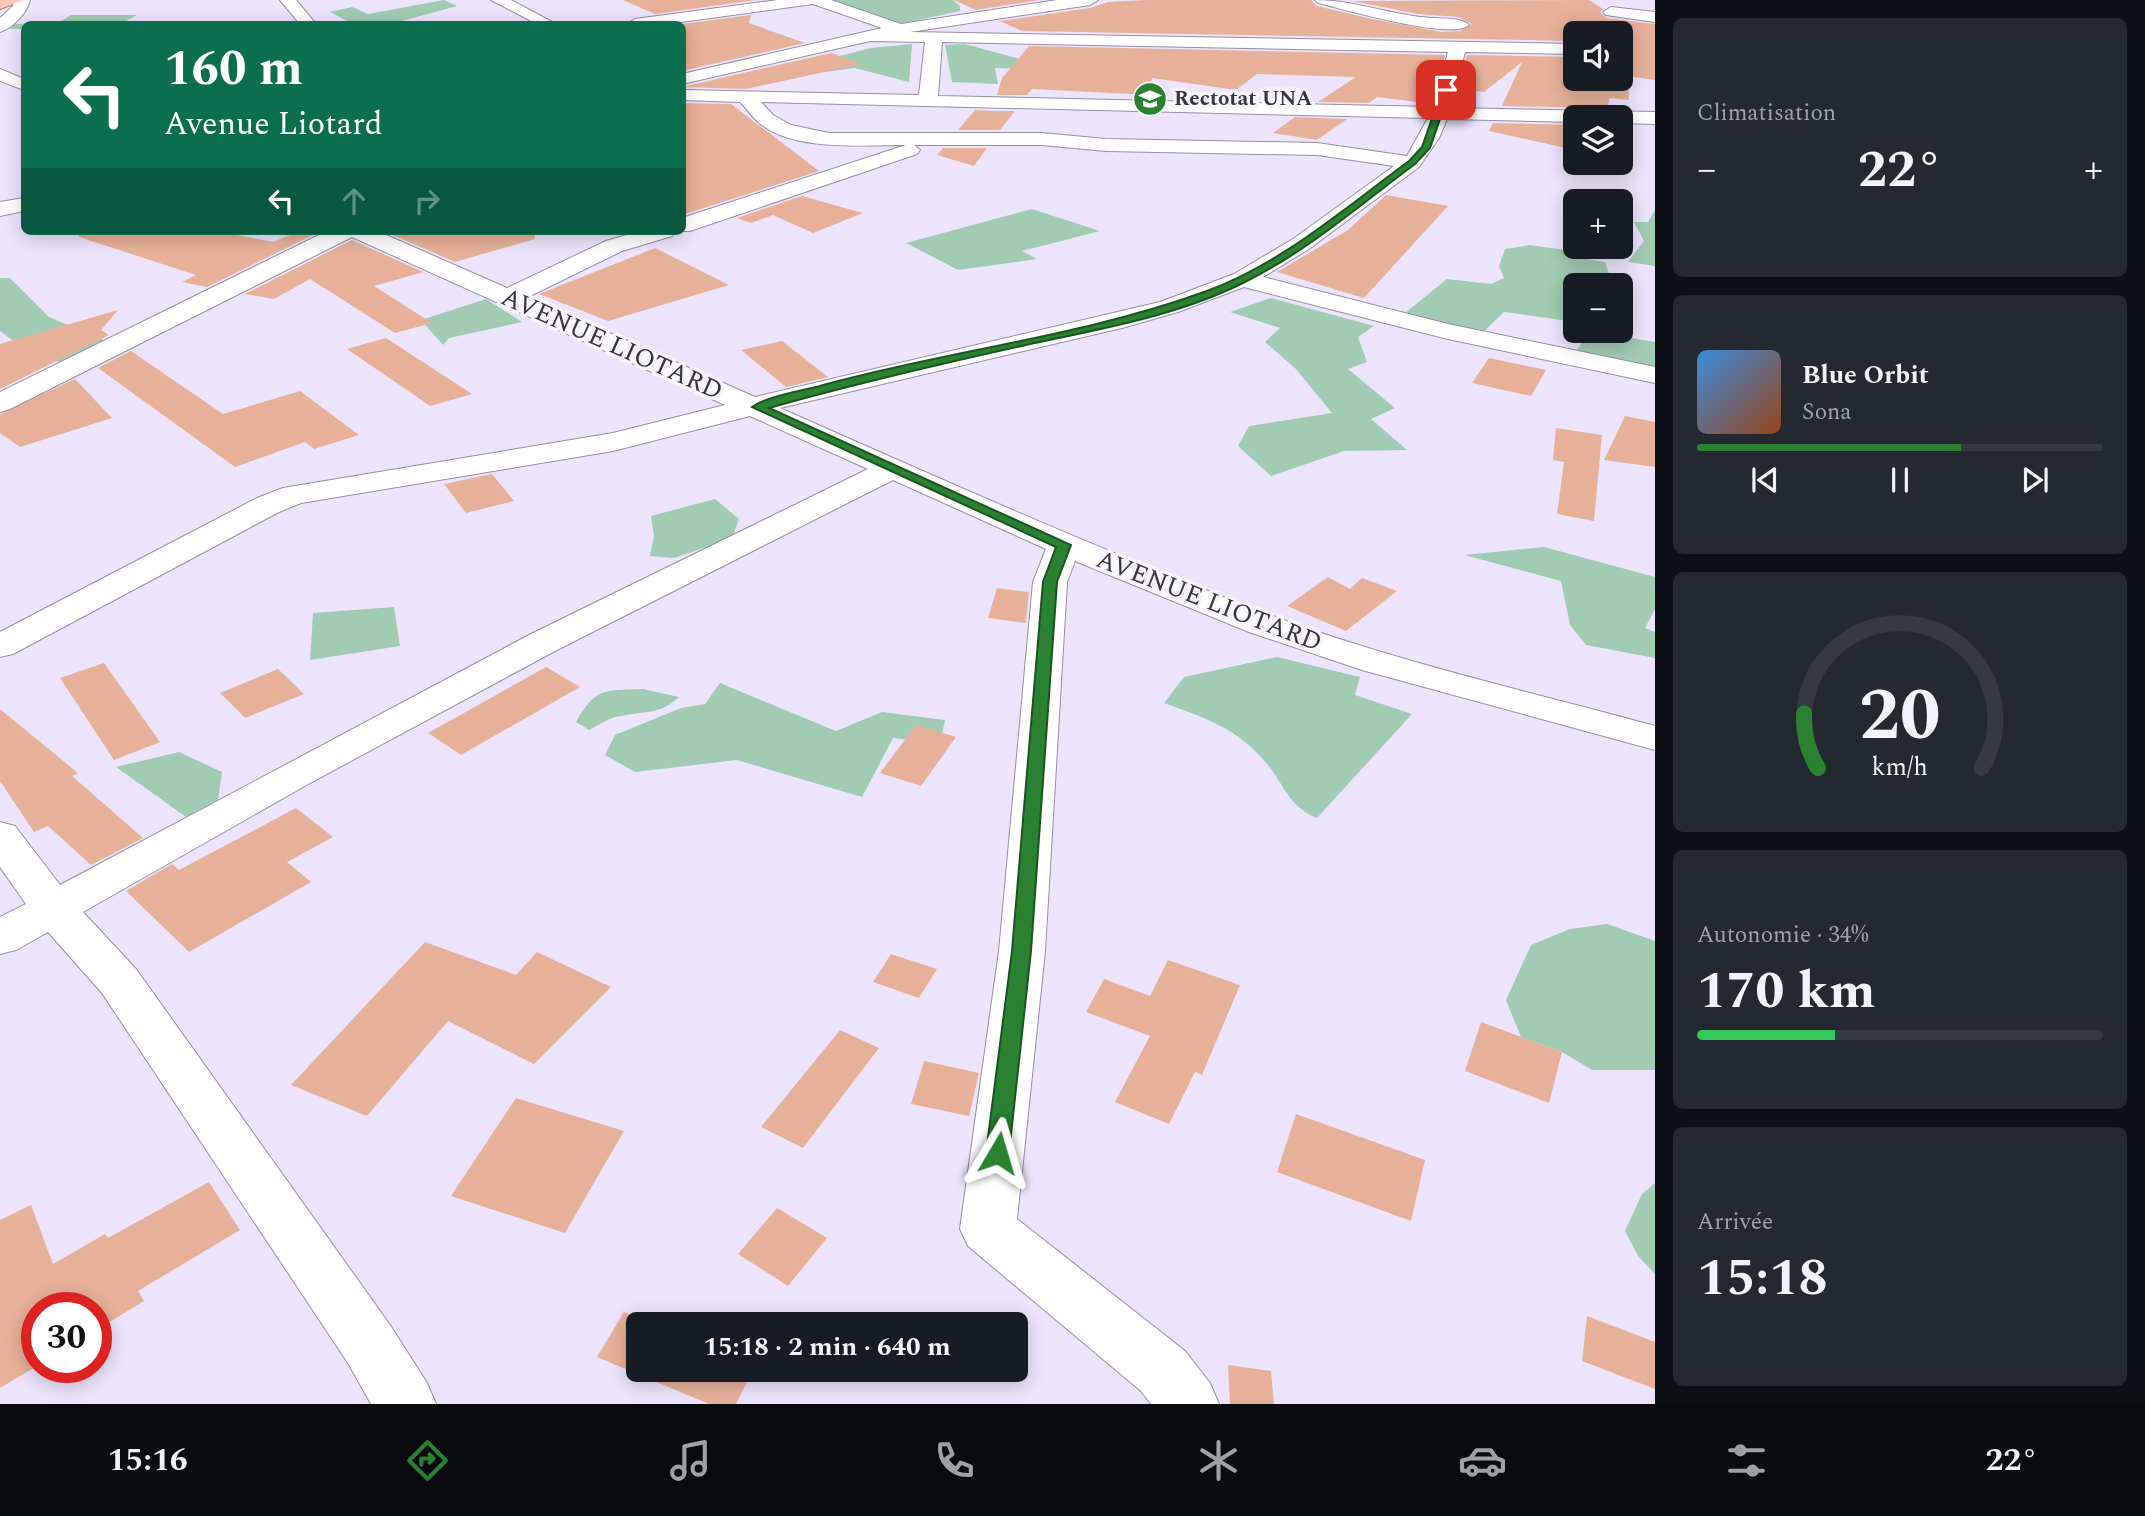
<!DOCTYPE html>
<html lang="fr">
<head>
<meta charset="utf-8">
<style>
  :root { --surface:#171b24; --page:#242831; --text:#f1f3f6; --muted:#9ea1a6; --line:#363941; --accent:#2a8231 }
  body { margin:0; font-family:Spectral,serif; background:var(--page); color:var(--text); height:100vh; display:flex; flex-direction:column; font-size:26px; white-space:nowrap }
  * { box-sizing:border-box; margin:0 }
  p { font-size:23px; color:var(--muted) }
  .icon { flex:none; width:38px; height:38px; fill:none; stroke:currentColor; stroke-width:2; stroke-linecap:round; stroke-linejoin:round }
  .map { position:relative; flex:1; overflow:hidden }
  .drawer { display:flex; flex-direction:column; gap:18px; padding:18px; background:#0d0f14; width:490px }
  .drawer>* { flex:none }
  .guide { position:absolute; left:21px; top:21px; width:665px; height:214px; border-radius:10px; box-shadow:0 4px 18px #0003; background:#0b6e4f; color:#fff; overflow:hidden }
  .tools { position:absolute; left:1563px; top:21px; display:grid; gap:14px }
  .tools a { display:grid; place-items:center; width:70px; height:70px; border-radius:10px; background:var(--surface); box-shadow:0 4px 18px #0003; font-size:35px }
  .speed { position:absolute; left:21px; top:1292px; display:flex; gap:14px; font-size:35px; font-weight:700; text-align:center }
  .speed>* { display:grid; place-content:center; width:91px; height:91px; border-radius:50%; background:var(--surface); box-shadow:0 4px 18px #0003; line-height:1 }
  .speed .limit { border:10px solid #d22; background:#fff; color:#111 }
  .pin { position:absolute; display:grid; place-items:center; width:60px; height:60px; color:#fff; margin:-30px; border-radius:14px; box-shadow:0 4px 10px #0006 }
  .me { position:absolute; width:77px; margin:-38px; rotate:7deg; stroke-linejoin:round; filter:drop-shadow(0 0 5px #0008) }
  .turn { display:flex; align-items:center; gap:24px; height:147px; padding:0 28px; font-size:32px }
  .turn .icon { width:91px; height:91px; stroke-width:2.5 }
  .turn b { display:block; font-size:49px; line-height:60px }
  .lanes { display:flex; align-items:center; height:66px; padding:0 28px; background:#0003; justify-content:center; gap:35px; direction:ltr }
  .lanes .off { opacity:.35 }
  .big { font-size:52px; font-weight:700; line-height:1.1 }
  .drawer .card { flex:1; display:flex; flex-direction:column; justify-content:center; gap:10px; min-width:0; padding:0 24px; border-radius:10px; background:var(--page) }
  .drawer .dial { align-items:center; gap:0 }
  .dial svg { height:182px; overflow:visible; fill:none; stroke:var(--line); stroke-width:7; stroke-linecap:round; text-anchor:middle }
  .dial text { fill:var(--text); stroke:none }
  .song { display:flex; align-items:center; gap:21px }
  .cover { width:84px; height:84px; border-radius:10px; background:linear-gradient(135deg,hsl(210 70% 55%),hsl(20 70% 35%)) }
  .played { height:7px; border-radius:4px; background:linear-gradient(90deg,var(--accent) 65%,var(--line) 65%) }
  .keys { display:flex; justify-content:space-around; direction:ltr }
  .heat { display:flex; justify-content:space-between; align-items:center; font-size:38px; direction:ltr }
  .charge { height:10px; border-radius:5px; background:linear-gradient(90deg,#34c759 34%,var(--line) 0) }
  .trip { position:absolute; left:626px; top:1312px; width:402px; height:70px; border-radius:10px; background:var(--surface); box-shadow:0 4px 18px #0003; font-weight:700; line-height:70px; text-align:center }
  .dock { display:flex; height:112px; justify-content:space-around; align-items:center; background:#090b0e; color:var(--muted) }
  .dock .icon { width:49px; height:49px }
  .dock .current { color:var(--accent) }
  .dock b { font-size:32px; color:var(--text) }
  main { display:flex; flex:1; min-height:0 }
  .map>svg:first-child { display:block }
</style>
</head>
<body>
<main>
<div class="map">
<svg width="1655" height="1404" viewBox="0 0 1655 1404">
  <rect width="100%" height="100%" fill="#ece4fc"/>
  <path fill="#a1cbb3" d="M444,0l13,6 -55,15 -51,2 -21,-11 22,-5 16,7z
    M816,0h137l7,6v5l-69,15z
    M71,15h66l-11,6h34l-3,3h-133v5h-14l4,-5 44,-1z
    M912,44l-3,38 -54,-14 -30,4 7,-14 39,-10z
    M965,44l91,25 -61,-1 3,16 -46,-2 -7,-37z
    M1032,209l68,22 -78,20 15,8 -79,11 -52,-27z
    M1655,210v56l-27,-4 16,-21 -10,-19h14z
    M1530,245l43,6 2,6 30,5 8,23h-38v37l-71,-10 -27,26 -78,-20 48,-39 44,5 13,-6 -5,-12 6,-17z
    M0,278h10l39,39 64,27 -36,21 -41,-7 -36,-27z
    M1271,298l103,28 -16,11 9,25 -19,7 47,39 -24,11 36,31 -63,1 -73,25 -33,-30 11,-20 83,-13 -36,-44 -31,-27 15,-14 -50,-16z
    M486,299l36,23 -73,16 -6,7 -22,-25z
    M1590,331l65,11v33l-85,-15z
    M715,499l24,20 -7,19 -58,20 -24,-2 4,-20 -3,-20z
    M1544,547l111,30v32l-10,19 10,4v26l-69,-13 -16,-20 -9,-44 -97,-26z
    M394,607l6,39 -90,14 3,-47z
    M1277,657l83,20 -5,18 57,19 -95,104c-28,-11 -32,-32 -50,-54 -29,-36 -62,-46 -103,-61l20,-26z
    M720,683l116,48 46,-19 63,8 -5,24 -47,-6 -31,59 -125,-37 -102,12 -30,-17 10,-20 66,-27 24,-4z
    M643,689l36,8c-19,18 -35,14 -58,19 -11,1 -22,9 -32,14l-13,-8c21,-36 28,-31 67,-33z
    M179,752l43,20 -4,28 -32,17 -70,-50z
    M1607,924l48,17v129h-63l-30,-18 -41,-15 -15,-37 25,-55 39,-16z
    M1655,1183v91l-17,-18 -13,-25 17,-37z"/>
  <path fill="#e7b199" d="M623,0h133l-101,14z
    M954,0h85l-63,10z
    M1147,0h164l6,6 55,13 70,13 18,-1 12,-7 -14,-7 -40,-3 -66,-13 237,-1 14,9 -3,3 6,6 49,6v56l-27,-4 1,24 -19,-2 -3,10 -105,-2 20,-44 -38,30 -26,-3 9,-34 108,2v22h45v-46h-45v8l-553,-10 -22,-10 90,-13 18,-6z
    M751,15l-2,8 56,20 -123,28v-47z
    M1029,46l416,9 -9,32 -7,-1 -11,16 -41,-5 -8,6 -51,-1 38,-25 -99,-3 -21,16 -84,-12 -3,17 -117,-6 -5,6h-30l5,-17z
    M831,53l31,11 -116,25 -64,-2z
    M682,103l49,1 88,67 -137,44z
    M975,110l17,1h23l-15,19h-42z
    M1295,117l52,2 -30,21 -44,-7z
    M1493,123l82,2v25l-86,-19z
    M943,148h44l-13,18 -37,-11z
    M1386,195l62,11 -84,92 -87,-26 71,-42z
    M802,196l61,17 -50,20 -40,-18 -22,8 -14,-5z
    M80,231h136l57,11 27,-11h21l-114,56 -25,-5 14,-7 -117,-38z
    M384,231h150l1,8 -80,23z
    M352,240l71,32 -49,14 58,37 -37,10 -85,-54 -36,20 -29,-5z
    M655,248l74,37 -121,36 -69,-27z
    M118,310l-17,20 8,5 -109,54v-45z
    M386,338l86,56 -42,12 -83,-57z
    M782,341l46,36 -42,10 -45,-37z
    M131,351l92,63 77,-23 59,44 -45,14 -9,-7 -70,25 -137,-99z
    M1489,358l57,12 -15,26 -59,-13z
    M75,379l37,39 -92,29 -20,-14v-19z
    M1625,416l30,6v45l-51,-7z
    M1556,428l46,7 -8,86 -37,-7 7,-52 -11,-2z
    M492,474l22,27 -48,12 -22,-29z
    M1328,577l22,12 12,-11 35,13 -51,40 -59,-25z
    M997,588l32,4 -3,31 -38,-5z
    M104,663l56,79 -46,18 -54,-82z
    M546,667l34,20 -119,68 -33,-22z
    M278,669l26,25 -59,24 -25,-25z
    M0,709l78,64 -6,3 71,62 -52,27 -43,-39 -14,6 -34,-51z
    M916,725l40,12 -35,49 -41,-13z
    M296,808l37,29 -46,25 24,20 -122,70 -63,-61 46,-27 7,6z
    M425,942l91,33 21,-23 74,35 -77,77 -86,-43 -81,95 -76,-31z
    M891,954l46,15 -18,29 -46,-16z
    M1168,960l72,25 -38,90 -7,-3 -26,52 -54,-22 35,-66 -64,-24 18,-33 46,17z
    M1481,1022l81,30 -13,51 -84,-32z
    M840,1030l39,18 -76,100 -42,-21z
    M924,1061l55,12 -10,43 -58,-12z
    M516,1098l108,33 -59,102 -114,-37z
    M1296,1114l129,46 -14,61 -134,-49z
    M209,1182l31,48 -102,61 6,10 -48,29v-23h-59v59l-37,22v-168l31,-15 22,59 52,-30 3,4z
    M777,1208l50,30 -39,48 -50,-32z
    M624,1312l31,13h-16v45h114l-17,34h-27l-112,-47z
    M1587,1316l68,26v47l-73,-28z
    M1228,1365l43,6 3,33h-44z"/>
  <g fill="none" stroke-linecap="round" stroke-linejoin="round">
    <g stroke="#958ea3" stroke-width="2">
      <path id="minor" d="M14,0h16c-3,13 -17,28 -30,32v-14l13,-12z
        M280,0h16l20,24h-16z
        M491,0h20l45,24h-19z
        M778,0h53l70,24 156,-24h41l-8,5 -180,27 665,12v10l-110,-2 -14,56 204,4v12l-35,-1v-6h-45v5l-128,-3 -8,19 -20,29 -110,82 -46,28 185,47 207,43v16l-207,-44 -204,-52 -66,25 -56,16 -342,80c163,72 326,145 493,208 124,46 254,75 382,110v24l-293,-80 -113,-38 -174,-71 -8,21 -22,369 -28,268 168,132 25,32 9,21h-68l-10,-13 -173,-145 -8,-17 39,-278 34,-369 13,-33 -153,-69 -338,171 -245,132 -227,129 53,57 254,356 37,58 9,21h-65l-23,-41 -246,-370 -54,-61 -32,18 -16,4v-37l26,-13 -26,-37v-45l15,4 45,59 469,-250 339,-166 -118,-53 -137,35 -312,52 -22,9 -266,142 -13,3v-25l257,-134 26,-10 330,-55 112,-28 -373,-168 -342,172 -10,3v-20l327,-161h50l130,57 99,-47 34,-10h42v-13l224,-73c-42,0 -114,7 -148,-23 -6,-6 -12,-14 -18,-20l-58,-2v-10l237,5 6,-53 -55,-1 -188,43v-10l200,-46 -69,-24 -147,20h-39l8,-5zM942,42l506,10 -15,55 -495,-11zM761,102l667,16 -21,38 -90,-13 -211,-4 -64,-6h-213l-38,-8 -18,-10zM914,145h128l64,6 211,4 77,11 -101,73 -59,35 -74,28 -405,95 -227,-100 94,-46 50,-15 3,-5h15l227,-77 3,-4z
        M1315,0c41,0 78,16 118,18 11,1 28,-1 36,7 -16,16 -126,-16 -151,-22z
        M1611,7l44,5v10l-49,-7 -3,-3z
        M0,69l24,10v11l-24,-9z
        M24,198v13l-24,5v-14z"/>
    </g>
    <g stroke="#b87c73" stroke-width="2">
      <path id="major" d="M0,0h24l-24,9z"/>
    </g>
    <use href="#minor" fill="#fff" fill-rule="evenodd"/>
    <use href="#major" fill="#fec8bc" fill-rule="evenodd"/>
  </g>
  <path fill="#2a8231" stroke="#1b5420" stroke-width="2" d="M1446,88l4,2 -20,58 -15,16c-55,41 -109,88 -170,118 -67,34 -146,47 -219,63 -86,19 -172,39 -257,63l302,137 -14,37 -26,369 -22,202 -4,7 -7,2 -8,-2 -4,-7 26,-202 31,-369 13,-35 -304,-140c14,-11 56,-17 75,-23 125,-34 256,-48 377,-92 76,-27 141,-84 205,-131l13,-14 20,-57z"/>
  <defs>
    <g id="university-disc" transform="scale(1.75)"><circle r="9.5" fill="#2a8231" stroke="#f7f4fe"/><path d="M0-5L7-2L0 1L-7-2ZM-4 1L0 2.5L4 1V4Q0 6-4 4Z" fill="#fff"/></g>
  </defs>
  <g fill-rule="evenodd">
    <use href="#university-disc" x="1150" y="99"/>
  </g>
  <g text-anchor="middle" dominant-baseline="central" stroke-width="7" stroke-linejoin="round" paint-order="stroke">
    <g font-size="21" font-weight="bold" fill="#38353e" stroke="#f7f4fe" text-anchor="start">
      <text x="1174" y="99">Rectotat UNA</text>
    </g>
    <g font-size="26" fill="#38353e" stroke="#f7f4fe">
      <text transform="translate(612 344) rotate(24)">AVENUE LIOTARD</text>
      <text transform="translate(1209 601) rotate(21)">AVENUE LIOTARD</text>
    </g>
  </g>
</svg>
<div class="tools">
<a><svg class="icon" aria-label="sound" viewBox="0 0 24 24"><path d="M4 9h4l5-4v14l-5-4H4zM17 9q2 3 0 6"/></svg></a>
<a><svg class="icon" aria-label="layers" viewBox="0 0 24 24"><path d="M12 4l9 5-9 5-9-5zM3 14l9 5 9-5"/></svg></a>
<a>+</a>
<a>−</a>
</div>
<div class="speed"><div class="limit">30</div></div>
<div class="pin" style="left:1446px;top:90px;background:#d93025"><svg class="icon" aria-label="arrive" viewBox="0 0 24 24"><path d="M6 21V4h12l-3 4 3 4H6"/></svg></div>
<svg class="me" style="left:998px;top:1153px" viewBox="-20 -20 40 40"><path d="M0-17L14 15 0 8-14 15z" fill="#2a8231" stroke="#fff" stroke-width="4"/></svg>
<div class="trip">15:18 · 2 min · 640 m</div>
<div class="guide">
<div class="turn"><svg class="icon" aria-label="left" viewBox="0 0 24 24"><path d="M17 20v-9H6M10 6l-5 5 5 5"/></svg><div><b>160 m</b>Avenue Liotard</div></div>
<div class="lanes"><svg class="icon" aria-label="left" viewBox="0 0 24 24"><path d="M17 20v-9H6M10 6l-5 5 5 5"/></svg><svg class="icon off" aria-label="ahead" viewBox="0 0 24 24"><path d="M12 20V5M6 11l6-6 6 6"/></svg><svg class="icon off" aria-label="right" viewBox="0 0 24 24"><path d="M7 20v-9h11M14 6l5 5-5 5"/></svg></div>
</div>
</div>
<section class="drawer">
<div class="card"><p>Climatisation</p>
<div class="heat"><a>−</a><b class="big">22°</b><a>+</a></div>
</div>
<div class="card">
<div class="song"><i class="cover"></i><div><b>Blue Orbit</b><p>Sona</p></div></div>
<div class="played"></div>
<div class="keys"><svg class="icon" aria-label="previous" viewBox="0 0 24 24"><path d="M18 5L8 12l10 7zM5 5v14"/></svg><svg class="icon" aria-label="pause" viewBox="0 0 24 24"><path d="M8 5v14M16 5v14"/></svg><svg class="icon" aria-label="next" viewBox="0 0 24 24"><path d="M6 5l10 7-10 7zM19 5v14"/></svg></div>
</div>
<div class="card dial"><svg viewBox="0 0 100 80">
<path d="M14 69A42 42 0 1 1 86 69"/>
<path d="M14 69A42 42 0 0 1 8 45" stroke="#2a8231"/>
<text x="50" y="56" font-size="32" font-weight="700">20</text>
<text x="50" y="72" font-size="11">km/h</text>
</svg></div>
<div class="card"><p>Autonomie · 34%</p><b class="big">170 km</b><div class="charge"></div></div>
<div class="card"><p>Arrivée</p><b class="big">15:18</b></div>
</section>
</main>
<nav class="dock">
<b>15:16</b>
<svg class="icon current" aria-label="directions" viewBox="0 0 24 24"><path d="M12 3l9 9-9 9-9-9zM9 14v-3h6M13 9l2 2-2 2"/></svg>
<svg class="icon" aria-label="music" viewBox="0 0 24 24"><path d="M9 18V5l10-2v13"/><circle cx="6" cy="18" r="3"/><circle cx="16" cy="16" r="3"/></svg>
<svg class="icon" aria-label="phone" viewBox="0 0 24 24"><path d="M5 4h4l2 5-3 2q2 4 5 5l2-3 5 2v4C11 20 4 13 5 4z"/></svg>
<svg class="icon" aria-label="climate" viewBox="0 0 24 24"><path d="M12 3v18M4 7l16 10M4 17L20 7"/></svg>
<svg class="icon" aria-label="car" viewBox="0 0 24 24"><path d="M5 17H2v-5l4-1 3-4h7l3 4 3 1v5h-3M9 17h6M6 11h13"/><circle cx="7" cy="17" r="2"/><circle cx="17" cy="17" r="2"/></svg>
<svg class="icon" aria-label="filters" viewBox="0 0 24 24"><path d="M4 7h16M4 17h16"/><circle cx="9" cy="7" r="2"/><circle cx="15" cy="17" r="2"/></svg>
<b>22°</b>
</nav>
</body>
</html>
